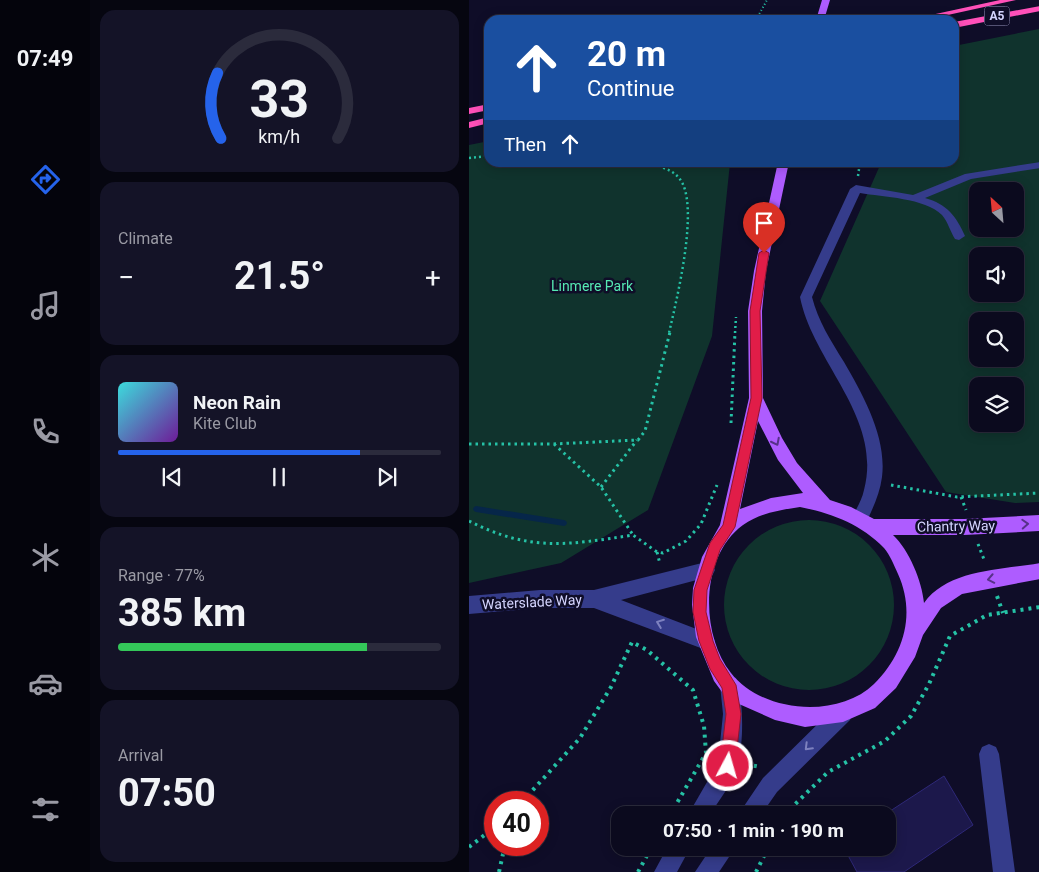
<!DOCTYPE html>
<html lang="en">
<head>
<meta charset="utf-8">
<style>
  :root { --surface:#0b0a1e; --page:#141327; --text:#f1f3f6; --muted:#9a9aa4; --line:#2b2b3c; --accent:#2563eb }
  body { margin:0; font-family:Roboto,sans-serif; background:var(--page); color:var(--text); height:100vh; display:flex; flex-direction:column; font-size:19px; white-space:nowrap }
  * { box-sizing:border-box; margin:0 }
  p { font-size:16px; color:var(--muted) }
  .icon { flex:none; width:28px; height:28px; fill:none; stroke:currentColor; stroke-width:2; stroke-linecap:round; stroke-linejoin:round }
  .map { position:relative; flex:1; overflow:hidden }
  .sheet { display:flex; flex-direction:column; gap:10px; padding:10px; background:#060610; width:379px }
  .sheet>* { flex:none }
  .top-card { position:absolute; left:15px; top:15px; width:475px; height:152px; border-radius:15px; box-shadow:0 2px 12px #0003,0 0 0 1px var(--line); background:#1a4fa0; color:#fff; overflow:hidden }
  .needle { width:32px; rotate:334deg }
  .fabs { position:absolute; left:500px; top:182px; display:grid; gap:10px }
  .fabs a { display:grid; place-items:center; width:55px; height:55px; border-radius:10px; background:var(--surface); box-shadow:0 2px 12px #0003,0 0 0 1px var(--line); font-size:25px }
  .speed { position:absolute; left:15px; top:791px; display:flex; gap:10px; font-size:25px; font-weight:700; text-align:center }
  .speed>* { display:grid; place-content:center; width:65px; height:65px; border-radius:50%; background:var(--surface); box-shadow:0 2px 12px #0003,0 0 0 1px var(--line); line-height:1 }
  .speed .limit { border:8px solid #d22; background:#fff; color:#111 }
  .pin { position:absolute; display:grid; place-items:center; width:42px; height:42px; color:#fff; margin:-51px -21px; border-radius:50% 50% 50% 0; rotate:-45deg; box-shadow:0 0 5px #0007 }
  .pin .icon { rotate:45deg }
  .me { position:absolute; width:55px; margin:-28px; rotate:6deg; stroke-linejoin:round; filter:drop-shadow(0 0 4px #0008) }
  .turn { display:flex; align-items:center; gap:18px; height:105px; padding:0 20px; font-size:22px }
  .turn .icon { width:65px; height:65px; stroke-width:2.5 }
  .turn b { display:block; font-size:35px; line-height:42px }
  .then { display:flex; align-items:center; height:48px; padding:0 20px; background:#0003; gap:10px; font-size:19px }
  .big { font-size:38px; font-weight:700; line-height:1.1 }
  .sheet .tile { flex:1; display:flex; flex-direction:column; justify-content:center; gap:8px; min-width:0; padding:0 18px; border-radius:15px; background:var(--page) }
  .sheet .dial { align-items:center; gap:0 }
  .dial svg { height:130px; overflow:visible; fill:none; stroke:var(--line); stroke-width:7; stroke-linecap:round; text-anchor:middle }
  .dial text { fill:var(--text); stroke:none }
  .song { display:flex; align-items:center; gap:15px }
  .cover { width:60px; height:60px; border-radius:8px; background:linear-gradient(135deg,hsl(180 70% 55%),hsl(280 70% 35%)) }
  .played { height:5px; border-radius:2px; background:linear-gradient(90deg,var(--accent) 75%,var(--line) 75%) }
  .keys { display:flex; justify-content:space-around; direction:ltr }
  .heat { display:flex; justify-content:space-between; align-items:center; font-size:28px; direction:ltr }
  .charge { height:8px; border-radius:4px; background:linear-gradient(90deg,#34c759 77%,var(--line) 0) }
  .trip { position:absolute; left:142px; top:806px; width:285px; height:50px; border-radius:15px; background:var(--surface); box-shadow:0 2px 12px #0003,0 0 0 1px var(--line); font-weight:700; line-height:50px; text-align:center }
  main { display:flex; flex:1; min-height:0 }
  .tab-bar { display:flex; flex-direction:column; width:90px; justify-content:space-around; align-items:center; background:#04040c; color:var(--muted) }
  .tab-bar .icon { width:35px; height:35px }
  .tab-bar .on { color:var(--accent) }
  .tab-bar b { font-size:22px; color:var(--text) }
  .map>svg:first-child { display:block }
</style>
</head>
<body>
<main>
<nav class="tab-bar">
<b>07:49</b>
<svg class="icon on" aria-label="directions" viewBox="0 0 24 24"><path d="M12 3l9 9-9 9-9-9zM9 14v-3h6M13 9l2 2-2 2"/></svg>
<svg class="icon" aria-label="music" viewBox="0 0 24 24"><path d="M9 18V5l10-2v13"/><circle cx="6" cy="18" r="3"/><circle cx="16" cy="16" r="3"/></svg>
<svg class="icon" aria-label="phone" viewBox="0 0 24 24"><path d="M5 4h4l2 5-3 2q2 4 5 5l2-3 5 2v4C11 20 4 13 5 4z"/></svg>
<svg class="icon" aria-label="climate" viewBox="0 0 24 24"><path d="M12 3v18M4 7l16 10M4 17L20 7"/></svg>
<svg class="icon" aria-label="car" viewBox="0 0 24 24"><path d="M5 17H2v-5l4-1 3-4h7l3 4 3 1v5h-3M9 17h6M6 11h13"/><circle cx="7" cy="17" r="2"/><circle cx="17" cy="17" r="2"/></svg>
<svg class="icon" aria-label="filters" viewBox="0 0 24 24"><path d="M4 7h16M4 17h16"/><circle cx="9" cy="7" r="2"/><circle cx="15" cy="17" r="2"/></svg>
</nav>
<section class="sheet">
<div class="tile dial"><svg viewBox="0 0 100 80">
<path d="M14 69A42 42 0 1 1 86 69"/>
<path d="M14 69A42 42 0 0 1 12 29" stroke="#2563eb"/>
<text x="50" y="56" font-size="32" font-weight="700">33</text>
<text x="50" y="72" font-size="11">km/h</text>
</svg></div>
<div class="tile"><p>Climate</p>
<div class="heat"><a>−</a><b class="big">21.5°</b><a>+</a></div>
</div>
<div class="tile">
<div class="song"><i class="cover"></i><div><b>Neon Rain</b><p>Kite Club</p></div></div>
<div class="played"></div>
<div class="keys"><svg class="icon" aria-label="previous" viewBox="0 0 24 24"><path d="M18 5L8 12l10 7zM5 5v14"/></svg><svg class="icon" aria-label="pause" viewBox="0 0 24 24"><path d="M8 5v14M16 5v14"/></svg><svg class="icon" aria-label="next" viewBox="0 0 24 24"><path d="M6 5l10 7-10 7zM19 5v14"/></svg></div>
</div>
<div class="tile"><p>Range · 77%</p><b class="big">385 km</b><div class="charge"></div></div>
<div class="tile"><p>Arrival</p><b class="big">07:50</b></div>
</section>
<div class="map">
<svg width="571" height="872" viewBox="0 0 571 872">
  <rect width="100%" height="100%" fill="#0f0d28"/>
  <path fill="#10332d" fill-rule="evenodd" d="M570,29v473l-24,1 -69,-11 -126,-191 61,-138 73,-1v-116zM509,191h37v38h-37zM509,256h37v38h-37zM509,321h37v38h-37zM509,386h37v38h-37z
    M20,141v21l241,1 -18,173 -64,174 -87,53 -92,20v-438z
    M255 605a85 85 0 1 1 170 0a85 85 0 1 1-170 0Z"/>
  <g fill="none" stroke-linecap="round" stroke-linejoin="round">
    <path fill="#062649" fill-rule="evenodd" d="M7,506l88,14 2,1 1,2 -1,2 -2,1 -88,-14 -2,-1 -1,-2 1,-2z"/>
  </g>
  <path fill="#1c184b" stroke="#2e2878" d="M475,776l29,49 -69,47h-47l-13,-24h44v-33h-4z"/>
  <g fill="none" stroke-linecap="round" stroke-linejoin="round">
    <path stroke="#25c2a6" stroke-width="2" stroke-dasharray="1 2.5" stroke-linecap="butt" d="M287,20l11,-20"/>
    <path stroke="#25c2a6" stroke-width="2.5" stroke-dasharray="2 3" stroke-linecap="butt" d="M0,158l20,-2
      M175,162c12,4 27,6 35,16 22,25 -3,124 -10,155
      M389,176l2,-14
      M266,333l1,-16"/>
    <path stroke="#25c2a6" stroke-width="3" stroke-dasharray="2.5 4" stroke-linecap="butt" d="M262,423l4,-91
      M0,444h84l85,-4 7,-9 25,-99
      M85,444l47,43 32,48
      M422,485l66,12 83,-4
      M132,487l36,-47
      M492,497l5,13
      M0,521c61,31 99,24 164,14l24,17 6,1 23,-12 15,-17 16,-39
      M509,544l7,18
      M188,552l3,12"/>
    <path stroke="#25c2a6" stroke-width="4" stroke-dasharray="3 5" stroke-linecap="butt" d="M528,596l6,17
      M277,764l14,3
      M53,802l58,-64 31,-51 21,-45 15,8 46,40 11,36 2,27 -36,62
      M315,815l44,-43 57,-31 26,-25 18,-32 21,-48 37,-21 53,-8
      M0,847l26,-20
      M30,872l6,-27
      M169,872l13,-24
      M287,872l12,-24"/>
    <path fill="#353c8b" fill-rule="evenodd" d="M571,162v6l-69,11 -46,19c22,6 31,18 40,38l-6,4 -4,-1c-5,-8 -7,-17 -13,-24 -17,-17 -59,-18 -82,-22l-48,104c6,24 19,44 32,65 19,33 43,75 38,115 -2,16 -9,31 -16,46l-6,2 -6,-2 -2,-5c4,-9 10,-18 12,-28 19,-73 -51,-127 -64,-193l50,-108 6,-4 57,10 52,-21z
      M237,562l6,2 3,6 -3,6 -91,24 91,35 3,6 -3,6 -6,3 -112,-42h-54l-71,6v-18l71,-6h54z
      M260,676l7,2c8,21 8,68 1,90 -5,16 -18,32 -27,47h-22l30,-52 5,-49 -3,-29 2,-7z
      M374,703l7,3 3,7 -3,7 -73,72 -16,23h-23l25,-37 73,-72z
      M520,744l7,3 3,7 16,118h-22l-14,-118 3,-7z
      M198,848h23l-13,24h-23z
      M242,848h24l-16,24h-24z"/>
    <path fill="#ae5cff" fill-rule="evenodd" d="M353,0h8l-6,20h-8z
      M309,162h11l-23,109 -4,40 1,87 19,40 15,25 33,37 21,7 23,12h90l76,-4v16l-76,4h-71c16,15 29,46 31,68 24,-34 78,-33 116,-40v16l-78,15 -21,14 -18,27 -8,22 -19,31 -21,20 -32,14 -38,5 -30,-7 -36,-16 -17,-12 -8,-11 -18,-44 -4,-32 1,-17 9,-31 18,-32 29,-127 -1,-87 6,-40zM289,421l20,39 25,33 -32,5 -31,11zM331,507c31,6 61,17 84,41 6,7 10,17 14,26 18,40 6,80 -24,110 -36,35 -112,29 -143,-11 -31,-39 -31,-117 12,-148 17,-12 37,-15 57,-18z"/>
    <path fill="#ff50b9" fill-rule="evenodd" d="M531,0h16l-91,20h-17z
      M571,6v5l-86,17v-6z
      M20,104v6l-20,4v-6z
      M20,117v6l-20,5v-6z"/>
  </g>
  <defs><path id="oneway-chevron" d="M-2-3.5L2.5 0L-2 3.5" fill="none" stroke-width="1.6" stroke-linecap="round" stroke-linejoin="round" transform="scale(1.25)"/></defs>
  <g stroke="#573189">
    <use href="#oneway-chevron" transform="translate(307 442) rotate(63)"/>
    <use href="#oneway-chevron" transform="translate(556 524) rotate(-3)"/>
    <use href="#oneway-chevron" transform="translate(522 579) rotate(169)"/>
  </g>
  <g stroke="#7d81bf">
    <use href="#oneway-chevron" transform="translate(191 623) rotate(-159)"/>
    <use href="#oneway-chevron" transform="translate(339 747) rotate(135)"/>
  </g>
  <path fill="#e11d48" stroke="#92132f" d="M295,250l5,3 -9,58 2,87 -27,129 -15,23 -13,40 -1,22 7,29 7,18 16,26 5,29 -6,52 -2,6 -5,2 -6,-2 -2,-6 6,-52 -4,-26 -12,-19 -11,-28 -6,-29 1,-22 16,-47 13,-18 28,-127 -1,-87 9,-58z"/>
  <g text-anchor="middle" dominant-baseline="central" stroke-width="5" stroke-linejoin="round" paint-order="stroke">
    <rect fill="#0f0d28" stroke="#9a99be" stroke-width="1" x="515.5" y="6.5" width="25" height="19" rx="4"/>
    <g font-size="12" font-weight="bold" fill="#d5d5ff">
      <text x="528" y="16">A5</text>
    </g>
    <g font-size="14" fill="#56e9b3" stroke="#0f0d28">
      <text x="123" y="286">Linmere Park</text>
    </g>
    <g font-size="14" fill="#d5d5ff" stroke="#0f0d28">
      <text transform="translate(487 526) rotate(-1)">Chantry Way</text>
      <text transform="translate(63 602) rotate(-3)">Waterslade Way</text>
    </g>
  </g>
</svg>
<div class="fabs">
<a><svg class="needle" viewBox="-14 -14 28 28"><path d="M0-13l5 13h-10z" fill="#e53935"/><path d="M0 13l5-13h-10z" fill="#9a9aa4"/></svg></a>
<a><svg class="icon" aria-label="sound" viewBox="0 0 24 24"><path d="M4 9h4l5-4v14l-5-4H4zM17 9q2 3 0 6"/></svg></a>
<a><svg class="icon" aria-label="search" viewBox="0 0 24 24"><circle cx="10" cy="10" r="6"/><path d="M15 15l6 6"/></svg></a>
<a><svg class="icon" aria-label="layers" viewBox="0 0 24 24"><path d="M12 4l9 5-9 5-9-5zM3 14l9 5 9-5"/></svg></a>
</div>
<div class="speed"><div class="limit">40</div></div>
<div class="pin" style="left:295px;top:253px;background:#d93025"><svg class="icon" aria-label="arrive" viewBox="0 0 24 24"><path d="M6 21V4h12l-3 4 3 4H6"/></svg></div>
<svg class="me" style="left:259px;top:766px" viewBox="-20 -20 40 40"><circle r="17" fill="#e11d48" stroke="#fff" stroke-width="3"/><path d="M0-11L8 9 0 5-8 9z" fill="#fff"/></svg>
<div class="trip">07:50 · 1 min · 190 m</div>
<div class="top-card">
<div class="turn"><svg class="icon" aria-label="ahead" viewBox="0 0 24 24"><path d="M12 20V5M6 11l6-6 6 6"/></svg><div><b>20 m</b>Continue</div></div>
<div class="then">Then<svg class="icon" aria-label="ahead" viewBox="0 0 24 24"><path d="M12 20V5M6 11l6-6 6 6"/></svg></div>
</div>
</div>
</main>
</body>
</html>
